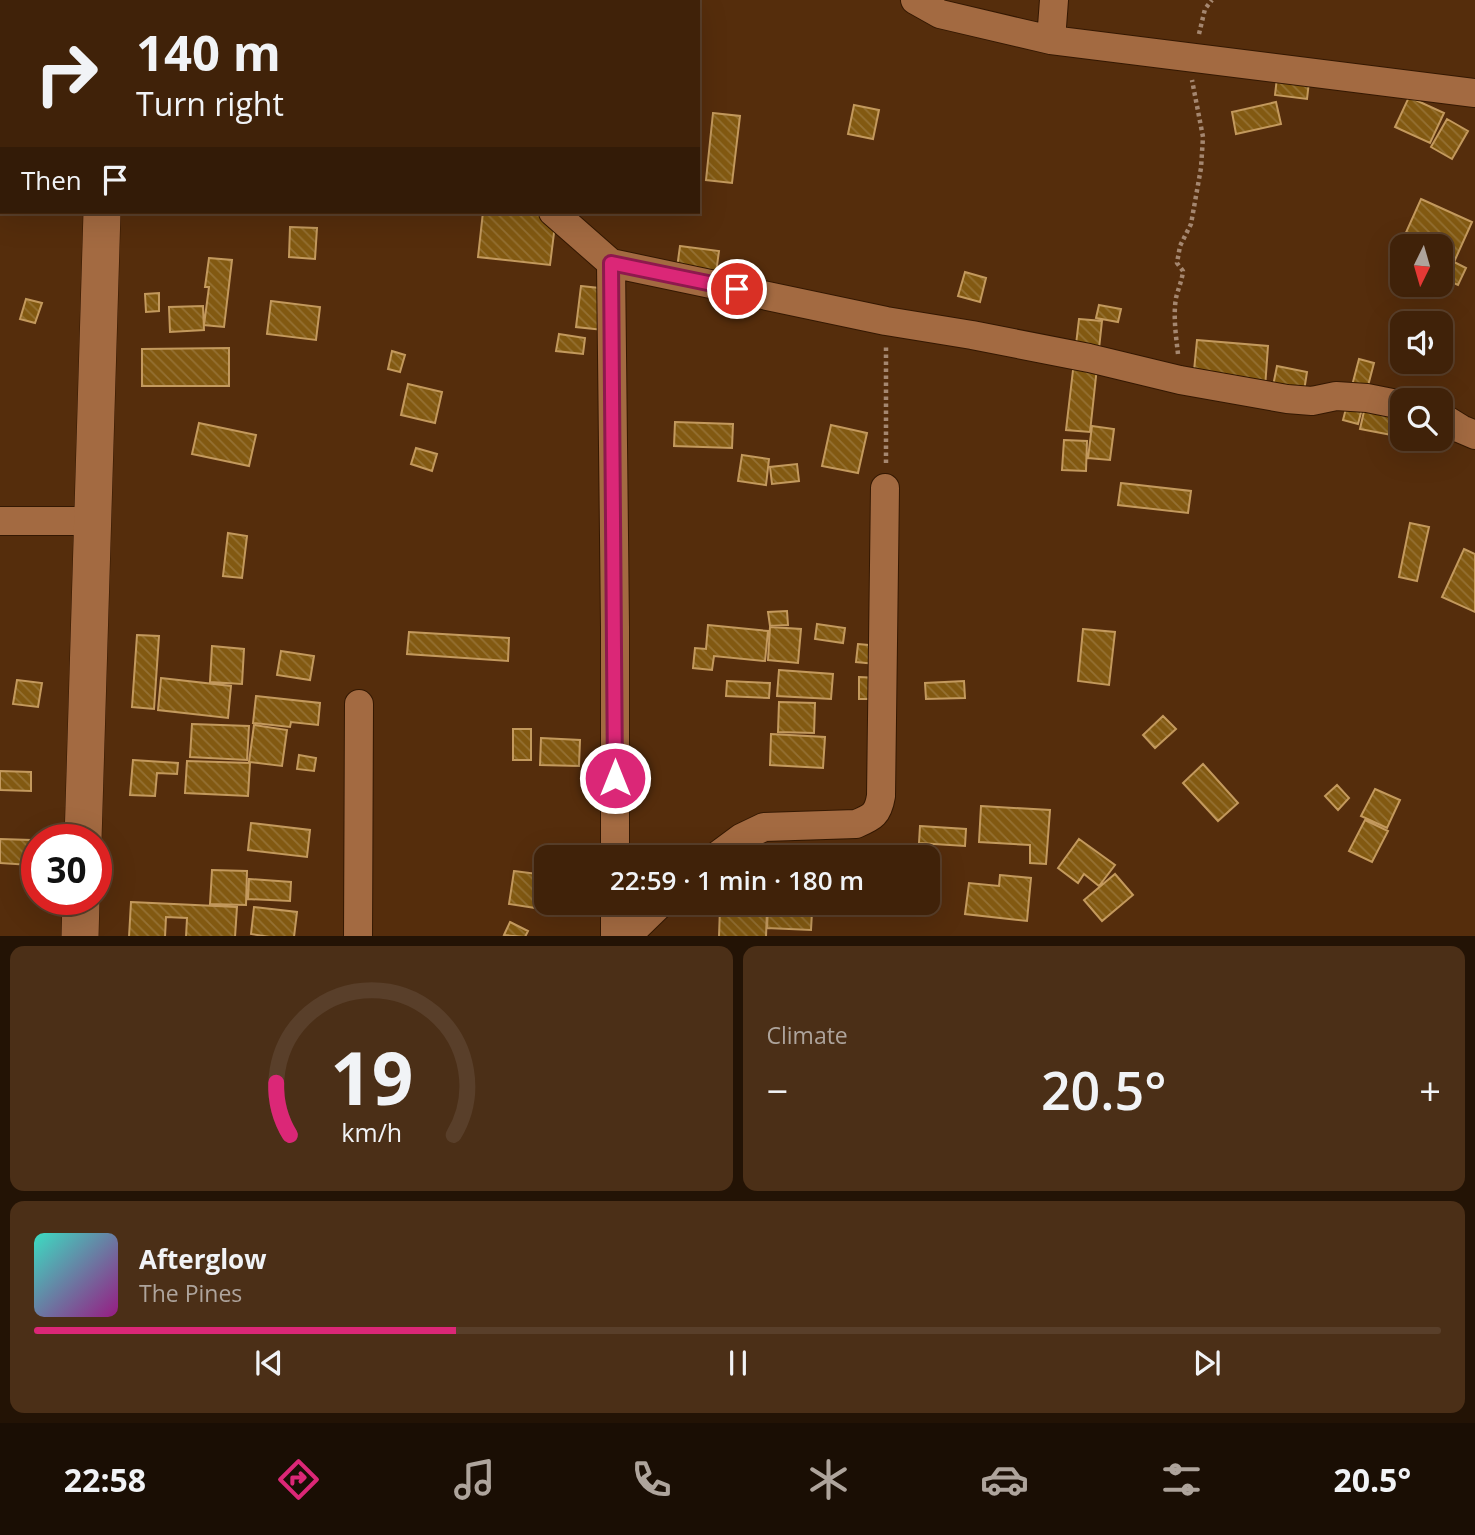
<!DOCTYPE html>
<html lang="en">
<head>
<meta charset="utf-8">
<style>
  :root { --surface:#402209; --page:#4b2f17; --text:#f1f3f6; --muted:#aea49c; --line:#593f2a; --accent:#db2777 }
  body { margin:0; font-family:"Open Sans",sans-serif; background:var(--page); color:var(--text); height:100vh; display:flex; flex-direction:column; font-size:26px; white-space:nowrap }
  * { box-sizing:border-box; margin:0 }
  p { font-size:23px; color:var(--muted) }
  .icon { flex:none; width:38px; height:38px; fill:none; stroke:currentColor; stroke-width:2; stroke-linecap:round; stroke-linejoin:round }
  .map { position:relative; height:936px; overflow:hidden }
  .details { display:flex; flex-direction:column; gap:10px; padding:10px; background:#231305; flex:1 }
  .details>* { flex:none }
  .banner { position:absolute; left:0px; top:0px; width:700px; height:214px; box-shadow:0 7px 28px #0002,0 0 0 2px var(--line); background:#402209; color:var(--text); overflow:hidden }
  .needle { width:46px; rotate:185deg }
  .fabs { position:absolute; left:1390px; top:234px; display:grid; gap:14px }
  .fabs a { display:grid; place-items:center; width:63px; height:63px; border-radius:14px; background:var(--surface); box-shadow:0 7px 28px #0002,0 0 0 2px var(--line); font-size:35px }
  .speed { position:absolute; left:21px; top:824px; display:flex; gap:14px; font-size:35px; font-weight:700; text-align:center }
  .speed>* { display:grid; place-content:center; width:91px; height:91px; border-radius:50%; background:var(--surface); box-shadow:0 7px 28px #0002,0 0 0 2px var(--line); line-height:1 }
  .speed .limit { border:10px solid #d22; background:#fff; color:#111 }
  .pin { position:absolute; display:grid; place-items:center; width:60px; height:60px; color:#fff; margin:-30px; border:4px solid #fff; border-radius:50%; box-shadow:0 2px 7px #0007 }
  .me { position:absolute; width:77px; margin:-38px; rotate:0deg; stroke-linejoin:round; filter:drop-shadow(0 0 5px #0008) }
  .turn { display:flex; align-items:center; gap:24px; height:147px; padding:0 21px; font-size:32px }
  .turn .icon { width:91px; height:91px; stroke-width:2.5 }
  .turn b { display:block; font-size:49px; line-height:60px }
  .then { display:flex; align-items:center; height:66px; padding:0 21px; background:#0003; gap:14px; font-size:26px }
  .big { font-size:52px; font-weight:600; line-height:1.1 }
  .details .widget { flex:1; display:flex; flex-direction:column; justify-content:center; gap:10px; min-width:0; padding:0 24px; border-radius:14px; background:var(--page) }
  .details .dial { align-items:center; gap:0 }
  .dial svg { height:182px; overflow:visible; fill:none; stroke:var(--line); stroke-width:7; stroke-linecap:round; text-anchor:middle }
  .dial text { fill:var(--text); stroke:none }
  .song { display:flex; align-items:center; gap:21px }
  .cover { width:84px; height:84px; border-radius:10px; background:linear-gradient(135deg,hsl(170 70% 55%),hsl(310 70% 35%)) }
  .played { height:7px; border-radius:4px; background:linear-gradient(90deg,var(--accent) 30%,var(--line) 30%) }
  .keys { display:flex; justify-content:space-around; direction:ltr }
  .heat { display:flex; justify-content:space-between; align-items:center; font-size:38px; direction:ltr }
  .details .tiles { flex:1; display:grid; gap:10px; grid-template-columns:1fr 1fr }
  .widget:last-child { grid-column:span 2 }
  .trip { position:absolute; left:534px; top:845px; width:406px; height:70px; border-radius:14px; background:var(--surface); box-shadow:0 7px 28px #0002,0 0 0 2px var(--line); font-weight:600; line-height:70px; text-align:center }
  .menu { display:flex; height:112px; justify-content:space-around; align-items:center; background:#1a0e04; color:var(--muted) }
  .menu .icon { width:49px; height:49px }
  .menu .active { color:var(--accent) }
  .menu b { font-size:32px; color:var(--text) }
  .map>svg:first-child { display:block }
</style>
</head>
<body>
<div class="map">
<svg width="1475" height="937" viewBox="0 0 1475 937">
  <defs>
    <pattern id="building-back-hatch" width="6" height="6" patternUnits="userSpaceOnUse" patternTransform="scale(1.75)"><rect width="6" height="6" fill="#825911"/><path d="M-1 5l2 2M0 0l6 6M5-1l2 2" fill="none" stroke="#957133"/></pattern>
  </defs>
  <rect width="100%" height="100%" fill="#552d0c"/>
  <path fill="url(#building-back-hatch)" stroke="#c3995d" stroke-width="2" d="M1278,69l32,4 -3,26 -32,-4z
    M1409,97l35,16 -14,30 -35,-16z
    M1276,102l5,22 -45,10 -4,-22z
    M854,105l25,5 -6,29 -25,-5z
    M713,113l27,3 -8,67 -26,-3z
    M1447,119l21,12 -16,28 -21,-12z
    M1421,199l51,23 -18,40 12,6 -8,17 -18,-8v-30h-38v13l-7,-3z
    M483,212h23l50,5 -6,48 -72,-8z
    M290,227l27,1 -2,31 -26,-2z
    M680,246l39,5 -6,44 -39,-5z
    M209,258l23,2 -8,67 -20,-2 5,-38h-4z
    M965,272l21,6 -6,24 -22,-6z
    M581,286l37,4 -5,41 -37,-4z
    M159,293v18l-13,1 -1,-18z
    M26,299l16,4 -7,20 -15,-4z
    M271,301l49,6 -4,33 -49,-6z
    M1099,305l22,4 -3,13 -22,-4z
    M203,306l1,24 -34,2 -1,-25z
    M1079,319l23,2 -12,111 -24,-2z
    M559,334l26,4 -2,16 -27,-3z
    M1197,340l71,6 -3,42 -72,-7z
    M229,348v38h-87v-37z
    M392,351l13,4 -5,17 -12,-3z
    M1359,359l15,4 -16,61 -15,-4z
    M1277,366l30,6 -3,19 -31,-5z
    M408,384l34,8 -7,31 -34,-8z
    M1369,389l33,25 -5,22 -37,-7z
    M675,422l58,2 -1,24 -58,-2z
    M199,423l57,12 -7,31 -57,-12z
    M831,425l36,8 -9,40 -36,-7z
    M1092,426l22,3 -4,31 -22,-2z
    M1064,440l23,1 -1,30 -24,-1z
    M416,448l21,6 -5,17 -21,-7z
    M742,455l27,4 -3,26 -28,-4z
    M797,464l2,17 -27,3 -2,-17z
    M1121,483l70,8 -3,22 -70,-8z
    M1410,523l19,4 -12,54 -18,-4z
    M228,533l19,3 -5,42 -19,-2z
    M1464,549l11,5v58l-33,-15z
    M787,611l1,14 -18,1 -2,-14z
    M817,624l28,4 -2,15 -28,-4z
    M708,625l60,6 -3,30 -51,-5 -2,14 -19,-2 2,-20 11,1z
    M770,627l31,2 -3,34 -30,-3z
    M1083,629l32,3 -6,53 -31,-4z
    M409,632l100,6 -1,23 -101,-7z
    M137,635l22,1 -5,73 -22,-2z
    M858,644l21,2 -3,18 -20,-2z
    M212,646l32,3 -2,35 -32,-2z
    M281,651l33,5 -4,24 -33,-5z
    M779,670l54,4 -2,25 -54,-3z
    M859,677l19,1v21h-19z
    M161,678l70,8 -3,32 -70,-8z
    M17,680l25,3 -4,24 -25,-3z
    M727,681l43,2 -1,15 -43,-2z
    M964,681l1,17 -39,1 -1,-16z
    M256,696l64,7 -2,22 -27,-3 -1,5 -37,-4z
    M779,702l36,1 -1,30 -36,-1z
    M1163,716l13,13 -21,19 -12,-13z
    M192,724l57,2 -2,34 -57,-3z
    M254,725l33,5 -5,36 -33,-4z
    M513,729h18v31h-18z
    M771,734l54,3 -2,31 -53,-3z
    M541,738l39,2 -1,26 -39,-1z
    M299,755l17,3 -2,13 -17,-2z
    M133,760l45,3 -1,11 -20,-1 -2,23 -25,-1z
    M187,761l63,2 -2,33 -63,-3z
    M1203,764l35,39 -20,18 -35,-38z
    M0,771l31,1v19l-31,-1z
    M1337,785l12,13 -11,12 -13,-14z
    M1375,789l25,11 -13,28 -26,-12z
    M981,806l69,4 -4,54 -16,-1v-18l-51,-3z
    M1365,820l23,11 -16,31 -23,-11z
    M251,823l59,7 -3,27 -59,-7z
    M920,826l46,3 -1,17 -46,-3z
    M0,839l31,1 -1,25 -30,-2z
    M1079,839l36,26 -16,21 -15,-12 -6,9 -20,-15z
    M212,870l35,1 -1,34 -36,-1z
    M514,871l32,4 -4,34 -33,-5z
    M1115,874l18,21 -31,26 -18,-21z
    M1000,875l31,3 -4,43 -62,-7 4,-31 30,3z
    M249,879l42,3 -1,19 -42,-2z
    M131,902l106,5 -2,30h-49l1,-19 -21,-1 -1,20h-36z
    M254,907l43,5 -3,25h-24l-19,-3z
    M720,907l47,2 -1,28h-47z
    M768,909l44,3 -1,18 -44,-2z
    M510,922l18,9 -3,6 -21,-2z"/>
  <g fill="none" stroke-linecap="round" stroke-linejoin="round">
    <g stroke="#341802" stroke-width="30">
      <path id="minor" d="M915,0l25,14 111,26 424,53
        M1051,40l3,-40
        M553,212l58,51 275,58 86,14 117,23 91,22 107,19 25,2 24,-5 31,2 35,7
        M611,263l4,364v231
        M1440,416l21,13 14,6
        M0,521h92
        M714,858l27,-20 23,-11 92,-3c17,-7 22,-10 25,-28l4,-308
        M358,937l1,-233
        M615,937v-34
        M626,937l35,-34"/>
    </g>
    <g stroke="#341802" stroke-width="38">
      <path id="tertiary" d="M120,2v-2
        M83,840l19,-628
        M80,937l1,-37"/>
    </g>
    <path stroke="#a58770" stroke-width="4.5" stroke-dasharray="3.5 3.5" stroke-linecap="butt" d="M1199,34l6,-25 7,-9
      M1178,354c-2,-18 -5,-38 -2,-56 2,-9 6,-17 7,-27l-6,-8 3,-17 11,-22 10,-56 2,-31 -11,-57
      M886,463v-117"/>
    <use href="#minor" stroke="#a36a41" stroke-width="28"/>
    <use href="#tertiary" stroke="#a36a41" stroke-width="37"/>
  </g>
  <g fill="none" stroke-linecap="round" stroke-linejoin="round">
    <g stroke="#8e194d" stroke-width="18">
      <path id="route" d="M615,778l-4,-515 126,26"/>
    </g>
    <use href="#route" stroke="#db2777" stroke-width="12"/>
  </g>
</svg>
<div class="fabs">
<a><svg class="needle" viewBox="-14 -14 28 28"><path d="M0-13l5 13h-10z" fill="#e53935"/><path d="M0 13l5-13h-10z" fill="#aea49c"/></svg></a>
<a><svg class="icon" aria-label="sound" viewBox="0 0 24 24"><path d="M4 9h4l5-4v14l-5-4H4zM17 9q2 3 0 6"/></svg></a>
<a><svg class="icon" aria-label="search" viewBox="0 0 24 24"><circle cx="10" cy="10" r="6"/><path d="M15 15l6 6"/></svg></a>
</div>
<div class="speed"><div class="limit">30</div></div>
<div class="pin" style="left:737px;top:289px;background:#d93025"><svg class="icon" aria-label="arrive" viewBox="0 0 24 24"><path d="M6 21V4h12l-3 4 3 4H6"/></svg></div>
<svg class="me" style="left:615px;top:778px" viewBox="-20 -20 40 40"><circle r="17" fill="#db2777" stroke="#fff" stroke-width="3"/><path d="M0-11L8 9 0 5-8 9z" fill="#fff"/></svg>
<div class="trip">22:59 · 1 min · 180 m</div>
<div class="banner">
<div class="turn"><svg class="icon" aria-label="right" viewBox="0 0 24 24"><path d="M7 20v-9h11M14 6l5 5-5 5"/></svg><div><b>140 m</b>Turn right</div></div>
<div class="then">Then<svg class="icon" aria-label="arrive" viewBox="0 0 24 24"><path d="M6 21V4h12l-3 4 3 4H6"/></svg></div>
</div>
</div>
<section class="details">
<div class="tiles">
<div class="widget dial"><svg viewBox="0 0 100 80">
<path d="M14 69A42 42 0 1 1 86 69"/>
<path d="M14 69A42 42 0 0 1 8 46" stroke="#db2777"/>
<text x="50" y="56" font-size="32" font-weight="700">19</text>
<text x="50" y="72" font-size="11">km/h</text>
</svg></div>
<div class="widget"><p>Climate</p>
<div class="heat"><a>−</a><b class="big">20.5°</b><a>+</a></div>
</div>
<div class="widget">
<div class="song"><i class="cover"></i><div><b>Afterglow</b><p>The Pines</p></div></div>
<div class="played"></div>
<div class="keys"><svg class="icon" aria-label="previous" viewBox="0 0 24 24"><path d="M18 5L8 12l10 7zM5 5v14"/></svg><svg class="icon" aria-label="pause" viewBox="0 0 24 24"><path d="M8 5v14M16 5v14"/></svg><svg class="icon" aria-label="next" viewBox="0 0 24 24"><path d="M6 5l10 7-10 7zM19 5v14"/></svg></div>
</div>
</div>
</section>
<nav class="menu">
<b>22:58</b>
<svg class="icon active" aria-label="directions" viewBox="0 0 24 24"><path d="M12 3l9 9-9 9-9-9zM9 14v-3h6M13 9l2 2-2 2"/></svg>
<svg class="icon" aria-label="music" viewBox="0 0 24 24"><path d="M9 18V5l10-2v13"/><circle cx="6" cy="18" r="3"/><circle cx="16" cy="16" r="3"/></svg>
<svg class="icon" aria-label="phone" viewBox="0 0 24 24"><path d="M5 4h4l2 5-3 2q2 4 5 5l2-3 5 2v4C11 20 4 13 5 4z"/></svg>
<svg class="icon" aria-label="climate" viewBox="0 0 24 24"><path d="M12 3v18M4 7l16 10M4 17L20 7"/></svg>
<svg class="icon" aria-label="car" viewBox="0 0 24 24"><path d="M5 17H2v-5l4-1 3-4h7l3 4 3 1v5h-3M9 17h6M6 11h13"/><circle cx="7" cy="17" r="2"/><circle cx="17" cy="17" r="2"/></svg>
<svg class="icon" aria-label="filters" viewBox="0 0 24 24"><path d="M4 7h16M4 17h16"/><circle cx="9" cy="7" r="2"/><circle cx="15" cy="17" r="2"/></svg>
<b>20.5°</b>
</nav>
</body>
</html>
